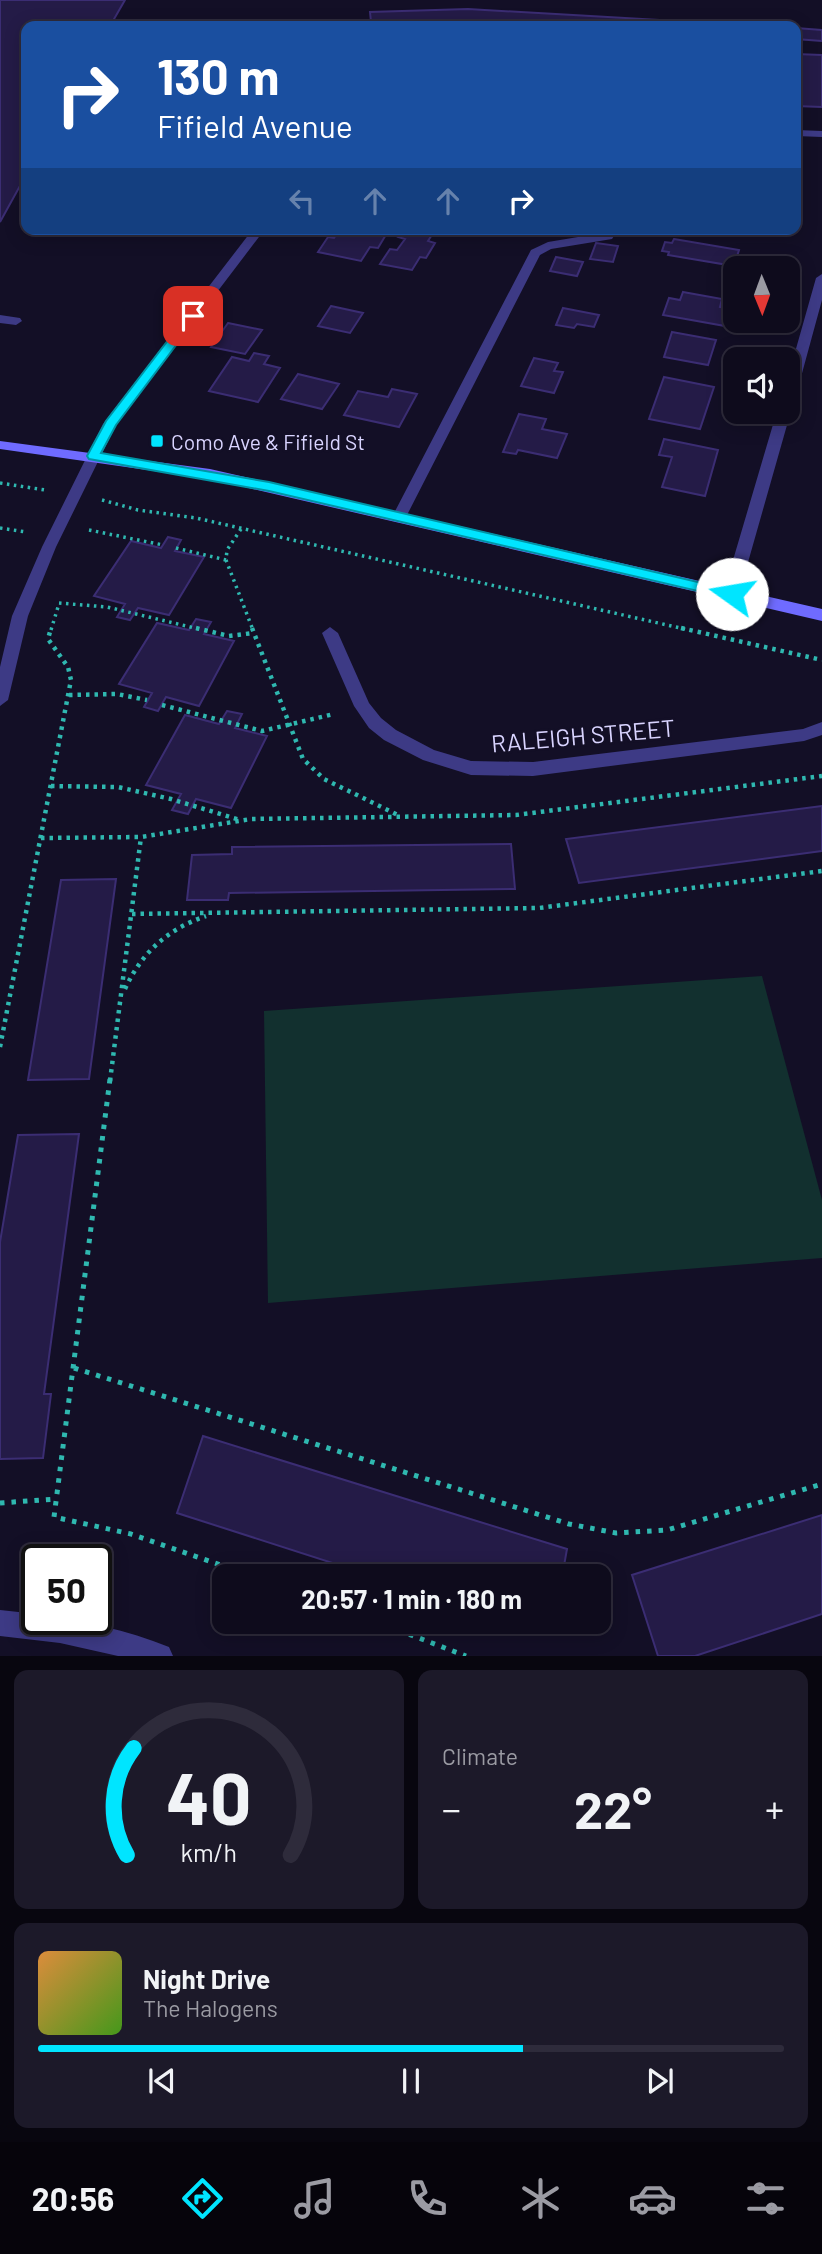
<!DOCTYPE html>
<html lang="en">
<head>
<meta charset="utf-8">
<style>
  :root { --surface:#0e0b1c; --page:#1c1929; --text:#f1f3f6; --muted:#9b9ba3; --line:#2e2b3b; --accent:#00e5ff }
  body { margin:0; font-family:Barlow,sans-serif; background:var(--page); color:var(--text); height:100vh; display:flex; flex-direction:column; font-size:26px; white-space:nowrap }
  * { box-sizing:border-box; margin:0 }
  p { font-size:23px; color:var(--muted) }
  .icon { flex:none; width:38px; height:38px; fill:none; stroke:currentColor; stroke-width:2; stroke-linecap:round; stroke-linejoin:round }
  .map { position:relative; height:1656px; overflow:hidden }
  .drawer { display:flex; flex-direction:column; gap:14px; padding:14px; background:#08060f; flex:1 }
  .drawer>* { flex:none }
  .banner { position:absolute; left:21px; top:21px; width:780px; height:214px; border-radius:14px; box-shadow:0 4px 18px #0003,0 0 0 2px var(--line); background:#1a4fa0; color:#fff; overflow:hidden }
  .needle { width:46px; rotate:179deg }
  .fabs { position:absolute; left:723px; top:256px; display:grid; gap:14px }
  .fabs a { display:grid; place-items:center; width:77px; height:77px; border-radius:14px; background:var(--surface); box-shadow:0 4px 18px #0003,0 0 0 2px var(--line); font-size:35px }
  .speed { position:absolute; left:21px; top:1544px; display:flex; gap:14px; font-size:35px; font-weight:700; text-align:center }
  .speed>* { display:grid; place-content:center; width:91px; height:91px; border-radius:50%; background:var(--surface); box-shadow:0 4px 18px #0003,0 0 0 2px var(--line); line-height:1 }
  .speed .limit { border:4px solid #111; border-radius:10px; background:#fff; color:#111 }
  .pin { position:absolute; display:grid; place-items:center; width:60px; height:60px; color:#fff; margin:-30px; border-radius:14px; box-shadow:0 4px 10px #0006 }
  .me { position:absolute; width:77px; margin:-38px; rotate:283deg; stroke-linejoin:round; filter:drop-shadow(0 0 5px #0008) }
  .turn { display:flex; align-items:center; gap:24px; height:147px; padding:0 21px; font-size:32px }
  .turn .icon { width:91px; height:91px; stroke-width:2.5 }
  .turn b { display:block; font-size:49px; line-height:60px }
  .lanes { display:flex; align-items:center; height:66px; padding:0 21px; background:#0003; justify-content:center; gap:35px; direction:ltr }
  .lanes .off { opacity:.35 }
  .big { font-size:52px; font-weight:700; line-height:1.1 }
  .drawer .widget { flex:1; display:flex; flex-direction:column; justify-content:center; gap:10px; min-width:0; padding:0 24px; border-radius:14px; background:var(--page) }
  .drawer .dial { align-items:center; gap:0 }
  .dial svg { height:182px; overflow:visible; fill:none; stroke:var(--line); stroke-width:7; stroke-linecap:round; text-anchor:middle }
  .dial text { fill:var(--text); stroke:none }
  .song { display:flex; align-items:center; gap:21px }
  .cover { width:84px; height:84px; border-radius:10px; background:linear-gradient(135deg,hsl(30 70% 55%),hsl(100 70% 35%)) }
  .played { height:7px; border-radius:4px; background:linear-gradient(90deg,var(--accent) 65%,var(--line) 65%) }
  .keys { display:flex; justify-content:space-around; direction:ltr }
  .heat { display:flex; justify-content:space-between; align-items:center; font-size:38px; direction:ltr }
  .drawer .tiles { flex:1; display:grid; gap:14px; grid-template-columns:1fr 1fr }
  .widget:last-child { grid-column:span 2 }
  .trip { position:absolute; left:212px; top:1564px; width:399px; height:70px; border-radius:14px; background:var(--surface); box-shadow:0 4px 18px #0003,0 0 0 2px var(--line); font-weight:700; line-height:70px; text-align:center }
  .tab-bar { display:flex; height:112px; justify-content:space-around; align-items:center; background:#06040b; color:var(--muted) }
  .tab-bar .icon { width:49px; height:49px }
  .tab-bar .current { color:var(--accent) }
  .tab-bar b { font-size:32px; color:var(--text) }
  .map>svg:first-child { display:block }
</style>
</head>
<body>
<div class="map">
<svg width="822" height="1656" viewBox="0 0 822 1656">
  <rect width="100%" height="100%" fill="#130f26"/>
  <path fill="#12302f" d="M762,976l60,224v58l-554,45 -4,-292z"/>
  <path fill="#241b47" stroke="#3b2d73" stroke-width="2" d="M0,0h125l-15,26h-84v149l-26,47z
    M468,9l297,17h-195l-103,-6 -96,2 -1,-10z
    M796,28l26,2v11l-26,-2z
    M796,54l26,1v52l-26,-1z
    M340,229h42l-2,3 7,1 -9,15 -8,-1 -9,14 -43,-9 10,-15 6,1z
    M403,229h39l-7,1 -7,11 7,2 -9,15 -6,-1 -8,13 -32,-6 10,-15 7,1 8,-11 -7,-2z
    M674,239l65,11 -5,16 -66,-11 1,-3 -7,-1 3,-9 7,1z
    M596,243l22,3 -5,16 -23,-3z
    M556,257l27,5 -6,14 -27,-5z
    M683,292l39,7 -2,8 15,3v10h10l-3,9 -79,-14 6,-17 11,2z
    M331,306l32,7 -13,20 -32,-7z
    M563,308l36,7 -5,12 -17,-3 -3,4 -18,-3z
    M228,323l34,7 -17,24 -34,-7z
    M672,332l44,8 -8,25 -44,-8z
    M254,353l15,3 -5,8 16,4 -22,34 -49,-11 23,-34 17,4z
    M534,358l24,5 -4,8 9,1 -9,21 -33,-7z
    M298,374l41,10 -17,25 -41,-10z
    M664,377l50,10 -14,42 -51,-10z
    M392,389l25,5 -18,33 -55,-12 14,-24 30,6z
    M519,414l27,5 -4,10 25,5 -10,24 -39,-8 -2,4 -13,-2z
    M664,439l54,11 -13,46 -43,-9 10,-30 -13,-2z
    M168,537l13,3 -6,11 29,6 -35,58 -31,-7 -8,12 -13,-3 8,-13 -31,-8 37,-55 30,7z
    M196,619l15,3 -7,12 30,7 -35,65 -33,-9 -8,14 -14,-4 8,-14 -33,-9 38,-61 32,7z
    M227,711l15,3 -7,14 32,8 -36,72 -35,-9 -8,15 -16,-4 9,-16 -35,-9 39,-70 34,9z
    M822,806v45l-243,32 -13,-44z
    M511,844l4,45 -286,4 -1,7h-41l5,-45 40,-1v-7z
    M116,879l-27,200 -61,1 33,-200z
    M79,1134l-35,260h7l-8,64 -43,1v-217l18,-107z
    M203,1436l364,113 -5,28h-186l-199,-64z
    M822,1515v99l-127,42h-37l-26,-81z
    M518,1622h37l-2,11z"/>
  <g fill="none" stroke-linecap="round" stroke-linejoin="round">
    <path stroke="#2fb8b0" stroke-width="3.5" stroke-dasharray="2.5 4.5" stroke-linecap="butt" d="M0,483l45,7
      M102,500l36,10 58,8 493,112
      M0,528l26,4
      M241,529l-14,21 -1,10 27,70
      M89,530l74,15
      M176,548l50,12
      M59,603l48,4 96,23
      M51,630l7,-23"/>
    <path stroke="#2fb8b0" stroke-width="4.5" stroke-dasharray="3.5 5" stroke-linecap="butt" d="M196,628l33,8 24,-3
      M252,628l51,131 21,20 74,36
      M681,628l141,32
      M69,695l48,-1 30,6
      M162,705l100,26 72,-17
      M51,786l67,1 53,12 69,21
      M41,838l100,-1 110,-18 265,-4 306,-39
      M132,914l407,-6 283,-37
      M125,989c17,-37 43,-60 81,-73
      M0,1047l71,-367 -3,-13 -20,-28 3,-11
      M110,1081l31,-244"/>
    <path stroke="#2fb8b0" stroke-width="5" stroke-dasharray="4.5 7" stroke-linecap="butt" d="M110,1079l-56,438 77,17 124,43
      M74,1368l495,156 47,9 51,-3 155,-46
      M0,1503l56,-4
      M377,1622l89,34"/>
    <path fill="#3d3a85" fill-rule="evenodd" d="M608,232l6,4 -2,3 -61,10 -11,6 -134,262 -7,5 -5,-2 -2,-3 139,-267 17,-8z
      M0,315l20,3 2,3 -6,4 -16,-2z"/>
    <path fill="#3d3a85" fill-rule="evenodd" d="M796,130l26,1v6l-26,-1z
      M253,229h12l-149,196 -60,122 -28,69 -20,84 -8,6v-39l12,-51 30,-69 61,-123z
      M822,274v26l-27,99 -7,4v-26l28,-99z
      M788,408l3,3 -52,183 -3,4h-10l-3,-4 54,-183h11z
      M330,627l8,6 31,70 12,15 15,12 38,20 37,11 62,1 270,-33 19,-7v13l-18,6 -271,35 -62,-1 -48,-15 -39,-20 -15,-12 -15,-22 -32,-73z
      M0,1610l37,4v5c45,0 90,11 132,28l4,9h-55l-58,-13 -60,-7z"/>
    <path fill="#6f6bff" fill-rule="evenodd" d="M0,441l210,28 612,140v12l-612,-142 -210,-30z"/>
  </g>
  <path fill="#00e5ff" stroke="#0095a6" stroke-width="2" d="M189,313l9,3 -82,109 -15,28 168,29 463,108 6,4 -6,5 -463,-108 -180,-32 -2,-3 19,-35z"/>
  <rect fill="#00e5ff" stroke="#130f26" stroke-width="2.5" x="150" y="434" width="14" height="14" rx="3.5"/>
  <g text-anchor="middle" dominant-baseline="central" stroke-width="5" stroke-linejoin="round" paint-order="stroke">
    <g font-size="21" fill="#d9d4ff" stroke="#130f26" text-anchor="start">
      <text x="171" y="441">Como Ave &amp; Fifield St</text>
    </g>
    <g font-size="24" fill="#d9d4ff" stroke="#130f26">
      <text transform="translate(583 735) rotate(-5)">RALEIGH STREET</text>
    </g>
  </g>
</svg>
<div class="fabs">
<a><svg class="needle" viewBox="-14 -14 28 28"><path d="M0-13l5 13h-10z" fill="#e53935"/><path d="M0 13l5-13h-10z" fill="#9b9ba3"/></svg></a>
<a><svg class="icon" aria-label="sound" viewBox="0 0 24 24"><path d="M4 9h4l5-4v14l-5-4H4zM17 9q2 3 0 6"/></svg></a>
</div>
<div class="speed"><div class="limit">50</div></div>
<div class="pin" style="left:193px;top:316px;background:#d93025"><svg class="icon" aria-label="arrive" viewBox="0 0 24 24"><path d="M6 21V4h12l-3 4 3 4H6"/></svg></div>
<svg class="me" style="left:732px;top:594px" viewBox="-20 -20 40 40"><circle r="19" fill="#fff"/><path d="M0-13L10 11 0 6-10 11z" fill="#00e5ff"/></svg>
<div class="trip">20:57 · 1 min · 180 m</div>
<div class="banner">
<div class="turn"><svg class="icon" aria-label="right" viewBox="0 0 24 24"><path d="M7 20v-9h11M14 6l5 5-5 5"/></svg><div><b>130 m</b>Fifield Avenue</div></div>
<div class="lanes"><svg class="icon off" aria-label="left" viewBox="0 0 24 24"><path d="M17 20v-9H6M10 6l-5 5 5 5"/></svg><svg class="icon off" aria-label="ahead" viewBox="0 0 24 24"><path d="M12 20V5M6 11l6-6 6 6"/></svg><svg class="icon off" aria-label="ahead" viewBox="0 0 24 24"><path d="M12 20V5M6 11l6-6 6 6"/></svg><svg class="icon" aria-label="right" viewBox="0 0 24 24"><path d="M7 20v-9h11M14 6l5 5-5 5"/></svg></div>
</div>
</div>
<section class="drawer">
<div class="tiles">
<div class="widget dial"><svg viewBox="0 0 100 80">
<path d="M14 69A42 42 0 1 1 86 69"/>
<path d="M14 69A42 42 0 0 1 17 22" stroke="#00e5ff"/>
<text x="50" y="56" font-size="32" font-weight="700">40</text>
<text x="50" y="72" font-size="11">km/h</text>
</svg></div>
<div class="widget"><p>Climate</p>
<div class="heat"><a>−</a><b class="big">22°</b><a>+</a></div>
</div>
<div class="widget">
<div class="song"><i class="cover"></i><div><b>Night Drive</b><p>The Halogens</p></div></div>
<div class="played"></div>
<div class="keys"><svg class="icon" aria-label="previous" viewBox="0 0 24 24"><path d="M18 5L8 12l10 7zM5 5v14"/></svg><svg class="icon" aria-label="pause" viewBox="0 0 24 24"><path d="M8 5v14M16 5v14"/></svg><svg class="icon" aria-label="next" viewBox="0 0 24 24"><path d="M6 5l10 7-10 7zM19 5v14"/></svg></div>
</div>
</div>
</section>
<nav class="tab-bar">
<b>20:56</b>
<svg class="icon current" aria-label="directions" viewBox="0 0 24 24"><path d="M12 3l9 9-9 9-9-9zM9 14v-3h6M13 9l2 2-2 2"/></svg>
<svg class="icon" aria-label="music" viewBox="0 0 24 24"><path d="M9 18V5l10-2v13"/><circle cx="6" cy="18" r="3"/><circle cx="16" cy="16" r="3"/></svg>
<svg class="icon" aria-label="phone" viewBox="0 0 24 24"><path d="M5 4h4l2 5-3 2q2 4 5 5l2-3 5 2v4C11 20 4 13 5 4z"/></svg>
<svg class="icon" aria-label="climate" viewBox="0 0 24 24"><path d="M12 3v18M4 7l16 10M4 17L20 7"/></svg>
<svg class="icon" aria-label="car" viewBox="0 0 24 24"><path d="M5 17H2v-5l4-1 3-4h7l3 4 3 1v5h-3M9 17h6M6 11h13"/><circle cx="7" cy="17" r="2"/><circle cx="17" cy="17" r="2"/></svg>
<svg class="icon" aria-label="filters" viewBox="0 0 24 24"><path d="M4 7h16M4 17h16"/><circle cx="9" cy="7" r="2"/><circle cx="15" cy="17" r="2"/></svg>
</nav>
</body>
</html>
